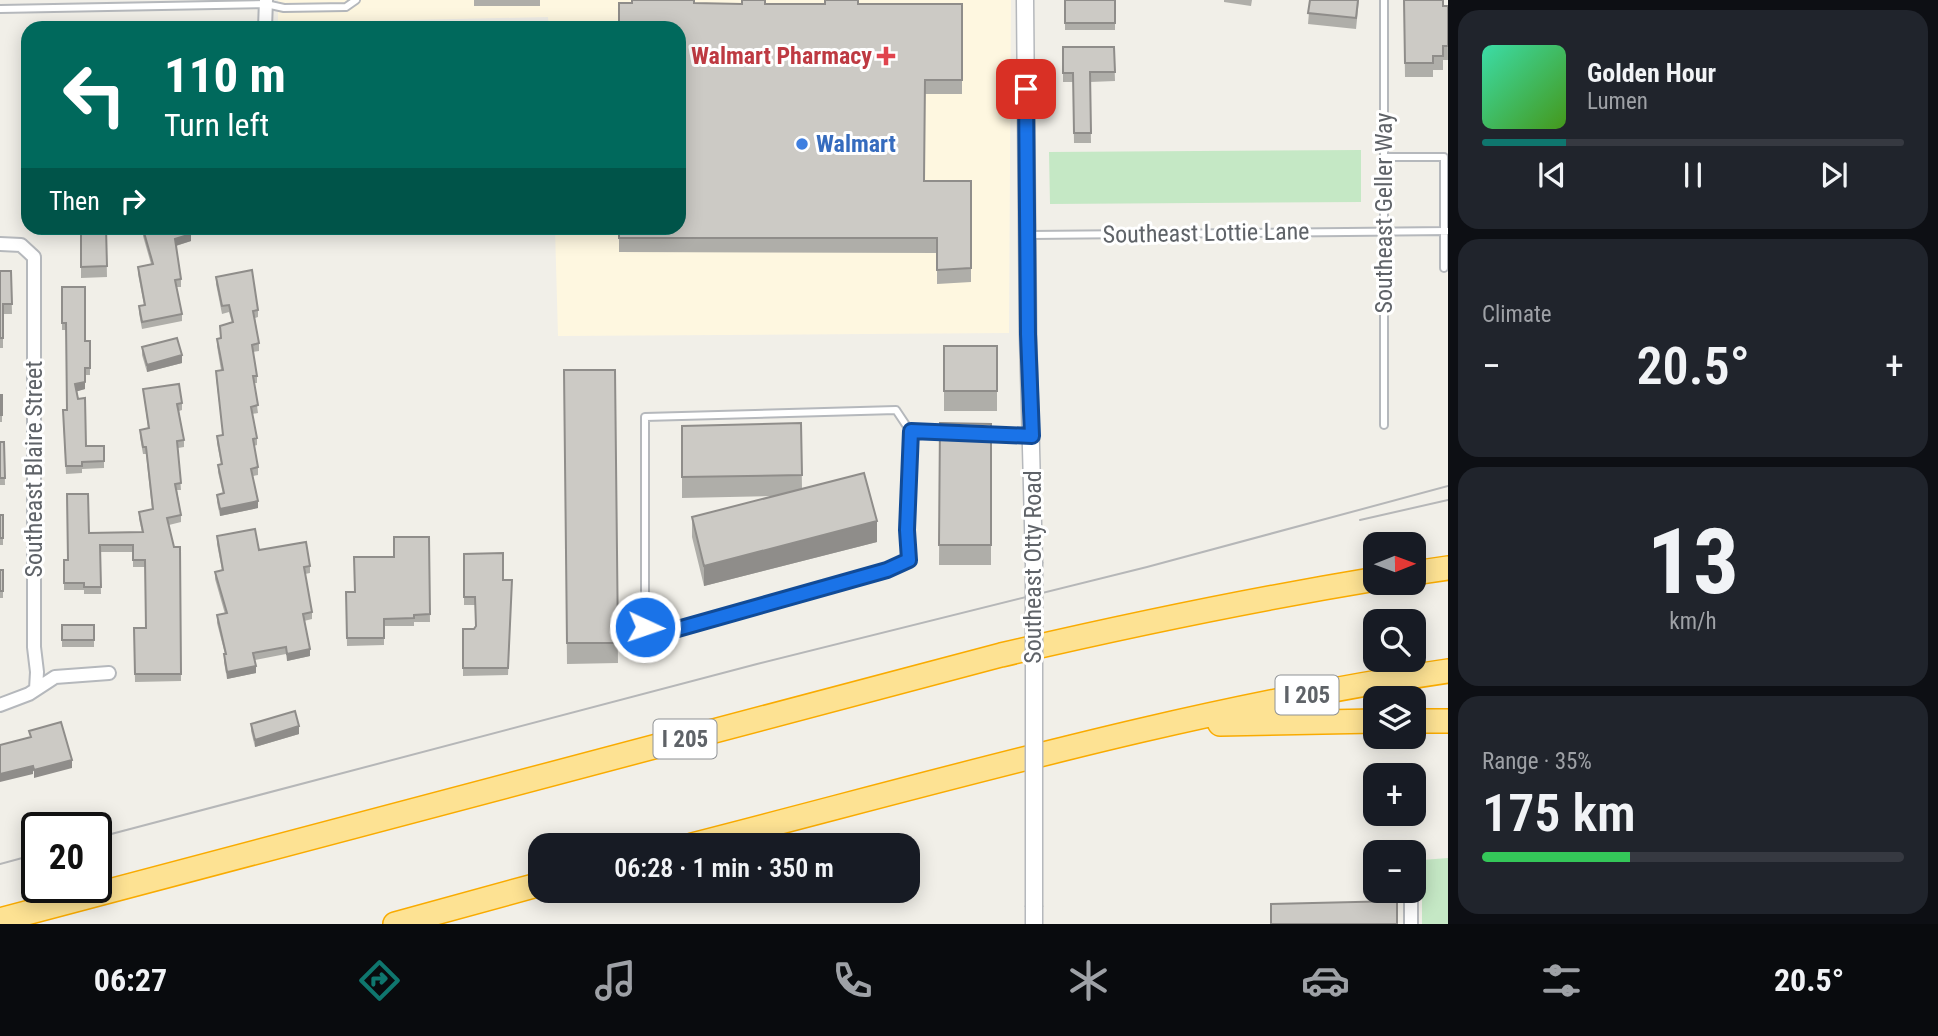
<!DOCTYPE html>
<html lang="en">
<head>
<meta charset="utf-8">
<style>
  :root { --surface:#171b24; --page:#20242c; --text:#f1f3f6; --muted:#9ea1a6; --line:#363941; --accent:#0f766e }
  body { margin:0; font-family:"Roboto Condensed",sans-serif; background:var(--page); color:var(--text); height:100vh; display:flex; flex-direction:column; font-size:26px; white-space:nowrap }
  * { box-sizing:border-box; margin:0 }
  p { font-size:23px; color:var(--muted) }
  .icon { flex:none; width:38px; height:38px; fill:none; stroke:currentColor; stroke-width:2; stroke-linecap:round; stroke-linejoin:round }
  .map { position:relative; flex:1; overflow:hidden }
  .details { display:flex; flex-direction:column; gap:10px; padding:10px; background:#0d0f14; width:490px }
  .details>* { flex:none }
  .guide { position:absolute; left:21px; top:21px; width:665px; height:214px; border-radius:21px; box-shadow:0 4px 18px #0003; background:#00695c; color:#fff; overflow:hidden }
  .needle { width:46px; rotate:89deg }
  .buttons { position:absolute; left:1363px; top:532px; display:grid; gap:14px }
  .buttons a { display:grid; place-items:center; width:63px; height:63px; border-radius:14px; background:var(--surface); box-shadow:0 4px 18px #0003; font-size:35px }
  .speed { position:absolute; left:21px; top:812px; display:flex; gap:14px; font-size:35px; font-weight:700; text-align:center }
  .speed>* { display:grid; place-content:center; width:91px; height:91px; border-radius:50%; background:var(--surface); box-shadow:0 4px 18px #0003; line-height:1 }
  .speed .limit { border:4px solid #111; border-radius:10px; background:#fff; color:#111 }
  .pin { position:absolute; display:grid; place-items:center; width:60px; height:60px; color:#fff; margin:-30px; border-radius:14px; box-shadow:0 4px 10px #0006 }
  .me { position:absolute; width:77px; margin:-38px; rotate:93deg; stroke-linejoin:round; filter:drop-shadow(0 0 5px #0008) }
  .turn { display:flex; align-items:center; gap:24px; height:147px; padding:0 28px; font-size:32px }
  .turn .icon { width:91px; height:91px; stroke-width:2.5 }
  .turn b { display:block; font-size:49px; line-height:60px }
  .then { display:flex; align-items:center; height:66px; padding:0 28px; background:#0003; gap:14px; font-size:26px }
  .big { font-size:52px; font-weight:600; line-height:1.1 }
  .details .widget { flex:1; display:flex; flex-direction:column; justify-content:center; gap:10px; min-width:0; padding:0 24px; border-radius:21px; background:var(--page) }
  .details .dial { align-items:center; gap:0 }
  .dial b { font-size:91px; line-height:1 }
  .song { display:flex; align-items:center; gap:21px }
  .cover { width:84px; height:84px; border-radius:10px; background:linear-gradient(135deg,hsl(160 70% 55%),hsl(100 70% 35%)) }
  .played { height:7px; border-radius:4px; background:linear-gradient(90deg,var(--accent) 20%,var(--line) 20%) }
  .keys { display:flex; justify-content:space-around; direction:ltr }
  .heat { display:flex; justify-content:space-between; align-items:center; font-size:38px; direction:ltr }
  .charge { height:10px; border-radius:5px; background:linear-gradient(90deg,#34c759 35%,var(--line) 0) }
  .trip { position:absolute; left:528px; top:833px; width:392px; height:70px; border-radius:21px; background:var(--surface); box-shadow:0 4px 18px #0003; font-weight:600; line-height:70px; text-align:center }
  .tabs { display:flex; height:112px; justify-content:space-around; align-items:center; background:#090b0e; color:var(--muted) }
  .tabs .icon { width:49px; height:49px }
  .tabs .active { color:var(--accent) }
  .tabs b { font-size:32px; color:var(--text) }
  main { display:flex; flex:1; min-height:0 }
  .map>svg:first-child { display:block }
</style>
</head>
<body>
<main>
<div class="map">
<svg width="1448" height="924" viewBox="0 0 1448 924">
  <rect width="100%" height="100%" fill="#f1efe8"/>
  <path fill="#fef7e0" d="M278,0h733l-2,333 -451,3 -3,-108h124v-200h-130l-1,-11 -270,6z"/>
  <path fill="#c5e8c5" d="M1361,150v52l-311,2 -1,-52z
    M1448,858v66h-26v-64z"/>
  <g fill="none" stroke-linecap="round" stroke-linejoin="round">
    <g stroke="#b5b8bc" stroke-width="10">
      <path id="service" d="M0,9l266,-5 18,4 62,-1 10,-7
        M1384,157h60v111
        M1030,235l418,-4
        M1384,425v-425
        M910,431l-3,99 2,30 -22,10 -213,60 -29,-3v-210l251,-7 14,21 36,2
        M985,434l45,1"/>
    </g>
    <g stroke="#b5b8bc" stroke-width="16">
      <path id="minor" d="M265,28l1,-28
        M0,244l21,1 13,12v390l3,25 -1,17
        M0,705l29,-11 26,-17 54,-4
        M1411,924v-33"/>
    </g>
    <g stroke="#b5b8bc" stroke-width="19">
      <path id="tertiary" d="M1025,0l3,334 6,228
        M1034,924v-17"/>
    </g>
    <g stroke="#f9ab00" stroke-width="26">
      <path id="motorway" d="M1414,573l34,-5
        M1414,721h34
        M1220,724l156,-3
        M692,845c250,-64 500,-137 756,-174
        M0,920l1001,-265c124,-29 249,-55 375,-76
        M395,924l146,-40"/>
    </g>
    <use href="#service" stroke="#fff" stroke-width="6"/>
    <use href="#minor" stroke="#fff" stroke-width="12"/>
    <use href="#tertiary" stroke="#fff" stroke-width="16"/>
    <use href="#motorway" stroke="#fde293" stroke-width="23"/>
    <path stroke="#b6b7b8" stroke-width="2" d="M1360,520l88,-20
      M96,838l661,-174 390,-97 301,-81
      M0,864l37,-10"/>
    <g stroke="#b5b8bc" stroke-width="19" stroke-linecap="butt">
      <path id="tertiary-bridge" d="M1034,562v345"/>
    </g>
    <use href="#tertiary-bridge" stroke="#fff" stroke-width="16"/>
  </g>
  <path fill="#afaea9" d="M474,0h66v6h-66z
    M1065,0h50v30h-50z
    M1224,0h28l-1,6 -27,-4z
    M1310,0h49l-3,29 -48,-5z
    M1404,0l44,6v54h-5v10h-10v7h-28z
    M694,3l268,1v90h-37l-1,87h47v101l-34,2v-31l-318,-1v-24z
    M1063,47h51l1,34 -25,1 1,61h-17l-1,-61h-10z
    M81,228h25l1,49 -26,1z
    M143,229l48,12 -15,5 5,33v8h-5l6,27v7l-40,8 -3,-16v-7l5,-1 -6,-31v-7l13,-3 -8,-28z
    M0,271h11l1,43h-9v34h-3z
    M216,277l42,33v7l-3,1 4,25v8l-6,1 4,24v7h-3l4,30 -6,1 5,24v7l-3,1 4,21v8l-5,1 5,32 -38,8 -3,-14v-7l6,-1 -5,-22v-7l3,-1 -4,-21v-7l6,-1 -7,-57v-7l5,-1 -4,-24v-7l3,-1v-12l12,-3 -3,-11 -7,2 -6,-30z
    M62,287l23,54h5v34h-5v14l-8,2 9,55h18v22l-22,1v4l-16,1 -3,-56 4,-8 -1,-80h-4z
    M944,346h53v65h-53z
    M142,347l40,16 -35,9 -5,-17z
    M564,370h51l3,293 -51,1z
    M143,389l39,14v7l-3,1 5,29v7l-6,1 3,42h-4l4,25v7l-12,3 5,22h6l1,134 -46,1 -1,-54h12l-1,-61h-12v-15h-33l1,42h-17v-4h-20v-30h4l21,-27 53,-1 -3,-13v-7l13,-3 -6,-55h-3l-3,-17v-7l8,-2z
    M0,395h2v27h-2z
    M801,423l1,66 75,53 -173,44 -12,-49v-20l83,-21 -93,2v-72z
    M940,423l51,1v141h-52z
    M0,442h4l1,43h-5z
    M0,515h3v30h-3z
    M217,536l93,30v7l-5,1 7,38v7l-8,2 6,35 -23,5 -1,-7 -31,6 1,13 -29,6 -3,-17v-8h1l-8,-31v-8l8,-1 -10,-35v-7l7,-2 -5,-26z
    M429,537l1,85h-16v4h-30v19l-37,1 -1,-54h9l39,-35z
    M464,554l39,26h9l-4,95 -45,1v-47h11l2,-3 -1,-21h-11z
    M0,570h3v28h-3z
    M62,625h32v22h-32z
    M251,724l48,10 -44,13 -4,-16z"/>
  <path fill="#8f8d8a" d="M191,234v7l-16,5v-7z
    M182,355v8l-35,9v-7z
    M85,382v7l-10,3v-8z
    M258,501v7l-38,8v-7z
    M877,521v21l-173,44v-20z
    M310,649v7l-23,5v-7z
    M256,666v7l-29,6v-7z
    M299,726v8l-44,13v-7z
    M72,760v8l-38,10v-8z
    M33,766v8l-33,8v-8z"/>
  <path fill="#cccac5" stroke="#8f8d8a" stroke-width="2" d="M632,0h62v3l48,1v-4h23v4h60v-4h33v4h104v76h-37l-1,101h47v87l-34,2v-32h-318v-10h60v-200h-60v-25h13z
    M1065,0h50v23h-50z
    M1310,0h48l-2,18 -48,-5z
    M1404,0h39v6h5v40h-5v10h-10v7h-28z
    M1063,47h51l1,25h-25l1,61h-17l-1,-60h-10z
    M81,228h25l1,38 -26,1z
    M147,228h42l2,6 -16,5 6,40 -6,1 7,34 -40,8 -3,-16 6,-1 -7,-38 15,-3 -10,-35z
    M252,270l6,40 -5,1 6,32 -7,2 5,31h-4l5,29 -7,2 6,31 -4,1 5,28 -7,2 7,32 -38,8 -3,-14 7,-2 -6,-28 4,-1 -5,-28 6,-1 -7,-64 7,-1 -6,-31 4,-1 -1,-12 13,-4 -4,-17 -7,1 -6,-29z
    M0,271h11l1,33h-9v34h-3z
    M62,287h23v54h5v27h-5v14l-10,2 3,15 7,-1 1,48h18v15l-22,1v4h-16l-3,-56h4l-1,-87h-4z
    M177,338l5,17 -35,10 -5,-18z
    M944,346h53v45h-53z
    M564,370h51l3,273h-51z
    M179,384l3,19 -5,1 7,36 -7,1 4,42 -6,1 6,31 -14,3 7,29h6l1,127h-46l-1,-46h12l-1,-68h-12v-15h-33l1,42h-17v-4h-20v-23h4l-1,-66h21l1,39 54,-1 -4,-20 14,-3 -7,-62h-3l-3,-17 9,-2 -6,-39z
    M0,395h2v20h-2z
    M801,423l1,52 -120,2v-51z
    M940,423l51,1v121h-52z
    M0,442h4l1,36h-5z
    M864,473l13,48 -173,45 -12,-49z
    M0,515h3v23h-3z
    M255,529l4,21 47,-8 4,24 -6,1 8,45 -9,2 7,35 -23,5 -1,-7 -33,6 3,13 -29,6 -3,-18h2l-9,-39 10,-2 -12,-41 8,-2 -6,-34z
    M394,537h35l1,77 -16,1v3l-30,1v19h-37l-1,-46h9l-1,-35h40z
    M503,553v27h9l-4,88h-45v-39h11l2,-3 -1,-29h-11v-43z
    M0,570h3v21h-3z
    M62,625h32v15h-32z
    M295,711l4,15 -44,14 -4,-16z
    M61,722l11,38 -38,10 -1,-4 -33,8v-29l31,-8 -2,-6z
    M1397,901v23h-126v-20z"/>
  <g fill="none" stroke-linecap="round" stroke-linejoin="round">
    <g stroke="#114b97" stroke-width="18">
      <path id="route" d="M645,627l29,3 213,-60 22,-10 -2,-30 4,-99 121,5 -4,-102 -2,-245"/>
    </g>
    <use href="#route" stroke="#1a73e8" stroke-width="12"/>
  </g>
  <path fill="#e0444e" stroke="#fff" stroke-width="2.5" d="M882.5 45.5h7v7h7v7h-7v7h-7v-7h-7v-7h7z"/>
  <circle fill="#3f7fe0" stroke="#fff" stroke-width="2.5" cx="802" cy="144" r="7"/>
  <g text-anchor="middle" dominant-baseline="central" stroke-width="6" stroke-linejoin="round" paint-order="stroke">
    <g fill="#fff" stroke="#8f9295" stroke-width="2">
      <rect x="1275.5" y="675.5" width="63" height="39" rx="5"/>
      <rect x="653.5" y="719.5" width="63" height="39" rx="5"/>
    </g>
    <g font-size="23" font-weight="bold" fill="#5f6368">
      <text x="1307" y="695">I 205</text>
      <text x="685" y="739">I 205</text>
    </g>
    <g font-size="24" font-weight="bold" fill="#be3a42" stroke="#fff" text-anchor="end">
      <text x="872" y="56">Walmart Pharmacy</text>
    </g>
    <g font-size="24" font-weight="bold" fill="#366cbe" stroke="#fff" text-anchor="start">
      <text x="816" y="144">Walmart</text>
    </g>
    <g font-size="24" fill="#5f6368" stroke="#fff">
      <text transform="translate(1384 213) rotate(-90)">Southeast Geller Way</text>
      <text transform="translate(1206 233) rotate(-1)">Southeast Lottie Lane</text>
      <text transform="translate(34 469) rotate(-90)">Southeast Blaire Street</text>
      <text transform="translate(1033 567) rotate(-90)">Southeast Otty Road</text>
    </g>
  </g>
</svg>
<div class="buttons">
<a><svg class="needle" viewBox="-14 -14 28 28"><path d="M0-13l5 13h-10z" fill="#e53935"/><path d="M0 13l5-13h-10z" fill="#9ea1a6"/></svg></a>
<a><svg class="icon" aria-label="search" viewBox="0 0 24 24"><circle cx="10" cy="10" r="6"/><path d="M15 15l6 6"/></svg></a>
<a><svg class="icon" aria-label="layers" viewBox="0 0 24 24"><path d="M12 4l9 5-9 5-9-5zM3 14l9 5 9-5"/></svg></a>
<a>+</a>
<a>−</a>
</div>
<div class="speed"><div class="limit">20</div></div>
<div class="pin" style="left:1026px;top:89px;background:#d93025"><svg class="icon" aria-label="arrive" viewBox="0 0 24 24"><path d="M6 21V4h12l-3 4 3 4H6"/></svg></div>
<svg class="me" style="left:645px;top:627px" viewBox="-20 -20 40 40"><circle r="17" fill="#1a73e8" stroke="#fff" stroke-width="3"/><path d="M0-11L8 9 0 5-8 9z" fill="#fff"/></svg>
<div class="trip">06:28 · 1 min · 350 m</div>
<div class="guide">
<div class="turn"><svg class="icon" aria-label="left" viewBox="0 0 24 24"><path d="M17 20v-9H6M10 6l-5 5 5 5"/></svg><div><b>110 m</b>Turn left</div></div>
<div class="then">Then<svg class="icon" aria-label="right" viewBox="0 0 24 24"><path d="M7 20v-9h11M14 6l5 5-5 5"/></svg></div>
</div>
</div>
<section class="details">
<div class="widget">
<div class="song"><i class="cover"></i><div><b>Golden Hour</b><p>Lumen</p></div></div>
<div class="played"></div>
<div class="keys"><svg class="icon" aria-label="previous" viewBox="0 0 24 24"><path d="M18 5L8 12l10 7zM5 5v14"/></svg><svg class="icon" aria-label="pause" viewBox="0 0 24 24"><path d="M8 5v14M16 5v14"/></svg><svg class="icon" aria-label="next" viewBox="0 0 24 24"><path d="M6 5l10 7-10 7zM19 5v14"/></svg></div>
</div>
<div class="widget"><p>Climate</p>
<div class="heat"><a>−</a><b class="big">20.5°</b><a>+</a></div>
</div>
<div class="widget dial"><b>13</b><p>km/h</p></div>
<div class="widget"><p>Range · 35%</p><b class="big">175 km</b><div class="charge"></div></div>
</section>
</main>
<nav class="tabs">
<b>06:27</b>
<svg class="icon active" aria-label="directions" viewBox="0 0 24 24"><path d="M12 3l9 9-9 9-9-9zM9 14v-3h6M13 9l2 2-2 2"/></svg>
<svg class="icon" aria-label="music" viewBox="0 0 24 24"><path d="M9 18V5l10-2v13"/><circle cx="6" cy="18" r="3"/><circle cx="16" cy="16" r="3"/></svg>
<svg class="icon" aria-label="phone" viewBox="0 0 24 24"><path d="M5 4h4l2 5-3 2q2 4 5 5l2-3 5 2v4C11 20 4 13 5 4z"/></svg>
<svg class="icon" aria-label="climate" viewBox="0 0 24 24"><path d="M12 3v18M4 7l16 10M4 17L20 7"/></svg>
<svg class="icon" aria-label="car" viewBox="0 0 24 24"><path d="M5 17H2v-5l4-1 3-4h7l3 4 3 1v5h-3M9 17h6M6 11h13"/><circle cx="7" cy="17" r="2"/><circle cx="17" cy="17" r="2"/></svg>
<svg class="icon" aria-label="filters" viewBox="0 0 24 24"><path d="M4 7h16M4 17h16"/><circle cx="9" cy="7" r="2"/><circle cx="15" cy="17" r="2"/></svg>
<b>20.5°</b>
</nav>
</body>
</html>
